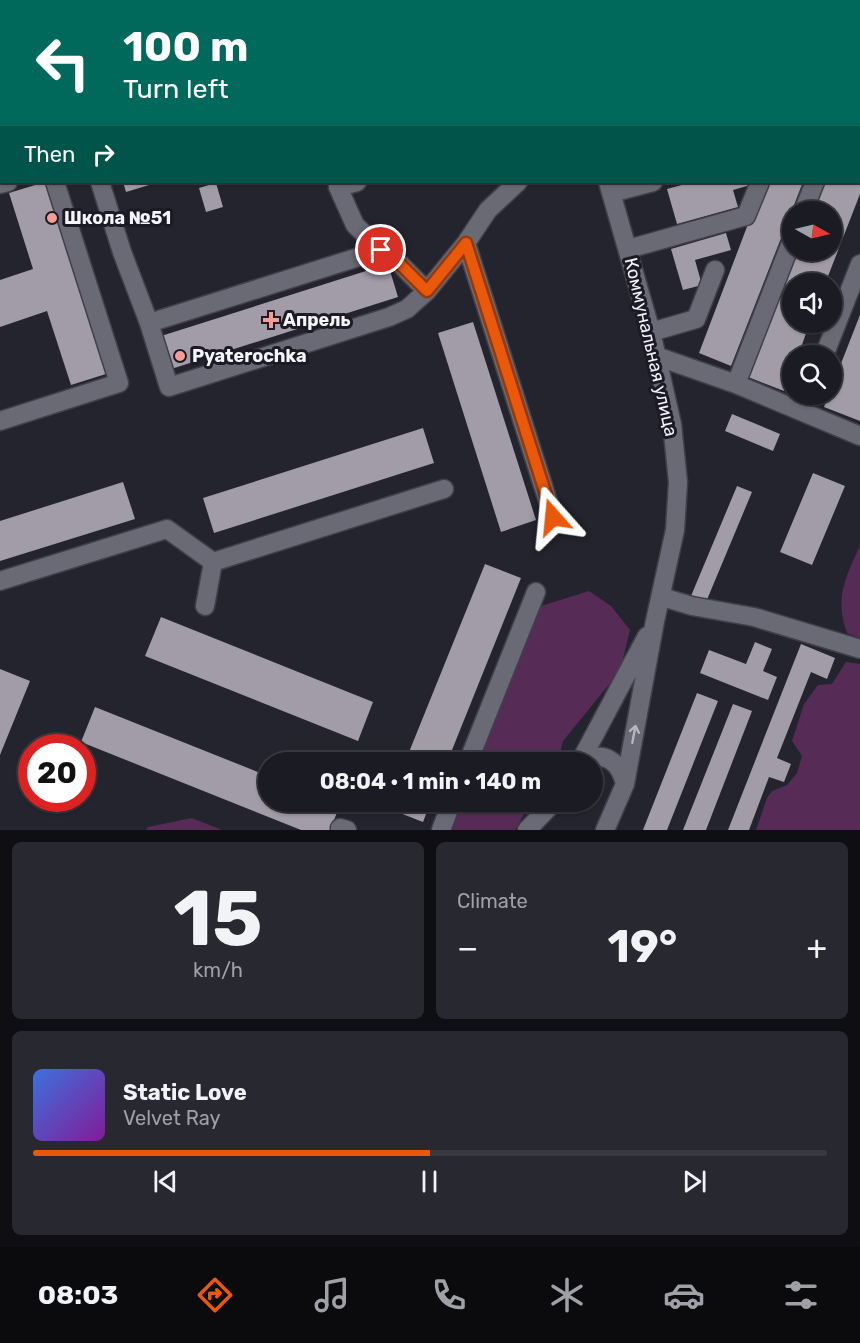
<!DOCTYPE html>
<html lang="en">
<head>
<meta charset="utf-8">
<style>
  :root { --surface:#1b1b23; --page:#282830; --text:#f1f3f6; --muted:#a0a1a6; --line:#393941; --accent:#ea580c }
  body { margin:0; font-family:Rubik,sans-serif; background:var(--page); color:var(--text); height:100vh; display:flex; flex-direction:column; font-size:22px; white-space:nowrap }
  * { box-sizing:border-box; margin:0 }
  p { font-size:20px; color:var(--muted) }
  .icon { flex:none; width:33px; height:33px; fill:none; stroke:currentColor; stroke-width:2; stroke-linecap:round; stroke-linejoin:round }
  .map { position:relative; height:830px; overflow:hidden }
  .side { display:flex; flex-direction:column; gap:12px; padding:12px; background:#0f0f13; flex:1 }
  .side>* { flex:none }
  .hud { position:absolute; left:0px; top:0px; width:861px; height:183px; box-shadow:0 2px 4px #0004,0 0 0 2px var(--line); background:#00695c; color:#fff; overflow:hidden }
  .needle { width:39px; rotate:98deg }
  .fabs { position:absolute; left:782px; top:201px; display:grid; gap:12px }
  .fabs a { display:grid; place-items:center; width:60px; height:60px; border-radius:50%; background:var(--surface); box-shadow:0 2px 4px #0004,0 0 0 2px var(--line); font-size:30px }
  .speed { position:absolute; left:18px; top:734px; display:flex; gap:12px; font-size:30px; font-weight:700; text-align:center }
  .speed>* { display:grid; place-content:center; width:78px; height:78px; border-radius:50%; background:var(--surface); box-shadow:0 2px 4px #0004,0 0 0 2px var(--line); line-height:1 }
  .speed .limit { border:9px solid #d22; background:#fff; color:#111 }
  .pin { position:absolute; display:grid; place-items:center; width:51px; height:51px; color:#fff; margin:-26px; border:3px solid #fff; border-radius:50%; box-shadow:0 2px 6px #0007 }
  .me { position:absolute; width:66px; margin:-33px; rotate:342deg; stroke-linejoin:round; filter:drop-shadow(0 0 4px #0008) }
  .turn { display:flex; align-items:center; gap:21px; height:126px; padding:0 24px; font-size:27px }
  .turn .icon { width:78px; height:78px; stroke-width:2.5 }
  .turn b { display:block; font-size:42px; line-height:51px }
  .then { display:flex; align-items:center; height:57px; padding:0 24px; background:#0003; gap:12px; font-size:22px }
  .big { font-size:45px; font-weight:700; line-height:1.1 }
  .side .card { flex:1; display:flex; flex-direction:column; justify-content:center; gap:9px; min-width:0; padding:0 21px; border-radius:9px; background:var(--page) }
  .side .dial { align-items:center; gap:0 }
  .dial b { font-size:78px; line-height:1 }
  .song { display:flex; align-items:center; gap:18px }
  .cover { width:72px; height:72px; border-radius:9px; background:linear-gradient(135deg,hsl(220 70% 55%),hsl(290 70% 35%)) }
  .played { height:6px; border-radius:3px; background:linear-gradient(90deg,var(--accent) 50%,var(--line) 50%) }
  .keys { display:flex; justify-content:space-around; direction:ltr }
  .heat { display:flex; justify-content:space-between; align-items:center; font-size:33px; direction:ltr }
  .side .tiles { flex:1; display:grid; gap:12px; grid-template-columns:1fr 1fr }
  .card:last-child { grid-column:span 2 }
  .trip { position:absolute; left:258px; top:752px; width:345px; height:60px; border-radius:30px; background:var(--surface); box-shadow:0 2px 4px #0004,0 0 0 2px var(--line); font-weight:700; line-height:60px; text-align:center }
  .menu { display:flex; height:96px; justify-content:space-around; align-items:center; background:#0b0b0e; color:var(--muted) }
  .menu .icon { width:42px; height:42px }
  .menu .selected { color:var(--accent) }
  .menu b { font-size:27px; color:var(--text) }
  .map>svg:first-child { display:block }
</style>
</head>
<body>
<div class="map">
<svg width="860" height="830" viewBox="0 0 860 830">
  <rect width="100%" height="100%" fill="#24242f"/>
  <path fill="#562c57" d="M860,545v93l-13,-5c-13,-35 -1,-56 13,-88z
    M589,591l22,15 19,24 -10,41 -57,70 -5,21h-83l42,-109 24,-47z
    M846,662l14,2v166h-104l11,-32 5,-7 15,-6 10,-12 5,-17 -10,-15 12,-37 14,-19 14,-1z
    M461,801h75l-12,13 -9,16h-67z
    M192,818l30,12h-76l2,-3z"/>
  <path fill="#a29ba8" d="M45,182l61,192 -35,11 -24,-74 -47,16v-47l33,-11 -24,-76z
    M123,182h36l-33,10z
    M693,182h61v2l-21,6 5,17 -61,17 -10,-35z
    M764,182h39l-72,184 -32,-13z
    M824,182h36v12l-35,90h-33v38h18l-12,34h-6v14l-8,21 -36,-14 49,-127h34v-38h-19z
    M216,183l7,24 -17,5 -7,-24z
    M726,233l5,17 -36,10 7,25 -19,5 -12,-41z
    M388,264l10,33 -230,73 -10,-33z
    M860,315v106l-36,-14 5,-13h2v-5z
    M473,322l63,198 -35,12 -63,-199z
    M732,414l48,20 -7,17 -48,-20z
    M423,428l11,35 -220,70 -11,-35z
    M813,473l32,13 -33,79 -32,-13z
    M123,482l12,37 -135,42v-40z
    M737,486l15,6 -46,110 -15,-6z
    M485,564l36,14 -69,172 -5,12h-42z
    M161,617l212,85 -15,39 -213,-85z
    M755,642l17,7 -9,22 14,6 -9,23 -68,-27 9,-23 37,14z
    M801,644l34,14 -8,21 -16,-7 -34,86 14,6 -7,18 -15,-5 -20,53h-21z
    M0,669l30,12 -30,74z
    M697,693l21,8 -51,129h-24z
    M733,704l19,7 -46,119h-23z
    M95,707l173,69v25h62l10,4 -10,25h-29l-220,-88z
    M390,801h41l-8,21 -36,-14z"/>
  <g fill="none" stroke-linecap="round" stroke-linejoin="round">
    <g stroke="#414049" stroke-width="21">
      <path id="minor" d="M132,0v2
        M555,0v2
        M205,2l5,-2
        M450,2l2,-2
        M824,2v-2
        M860,66v-1
        M100,182l22,70 27,71
        M357,182l-19,5 17,38 26,25 15,10 31,31
        M0,184l8,-2
        M611,193l42,-11
        M803,212l12,-30
        M466,243l87,274
        M628,249l118,-33 14,-34
        M381,250l-232,73 20,64 220,-70 18,-8 20,-18 39,-48 22,-33 30,-28
        M651,332l45,-13 19,-49
        M656,356l80,28 124,52
        M824,356l36,-92
        M736,384l56,-144
        M0,421l119,-38 -64,-201
        M213,562l231,-73
        M0,581l167,-52 46,33 -8,44
        M662,597l30,9 62,11 106,32
        M468,762l68,-170
        M580,762l67,-126
        M584,762c21,-13 36,1 41,22
        M340,828l7,2
        M441,830l11,-29
        M527,830l28,-29
        M605,830l20,-46 30,-163 20,-91 3,-48 -6,-58 -21,-92 -43,-150"/>
    </g>
    <use href="#minor" stroke="#6a6a77" stroke-width="18"/>
  </g>
  <defs><path id="oneway-shaft" d="M-6 0H5M1.5-3L5.5 0L1.5 3" fill="none" stroke-width="1.6" stroke-linecap="round" stroke-linejoin="round" transform="scale(1.5)"/></defs>
  <use stroke="#b6b6c0" href="#oneway-shaft" transform="translate(634 734) rotate(-79)"/>
  <g fill="none" stroke-linecap="round" stroke-linejoin="round">
    <g stroke="#983908" stroke-width="15">
      <path id="route" d="M381,250l15,10 31,31 39,-48 87,274"/>
    </g>
    <use href="#route" stroke="#ea580c" stroke-width="10"/>
  </g>
  <g fill="#f59c95" stroke="#1b1a25" stroke-width="2">
    <circle cx="52" cy="218" r="6"/>
    <path d="M268 311h6v6h6v6h-6v6h-6v-6h-6v-6h6z"/>
    <circle cx="180" cy="356" r="6"/>
  </g>
  <g text-anchor="middle" dominant-baseline="central" stroke-width="6" stroke-linejoin="round" paint-order="stroke">
    <g font-size="18" font-weight="bold" fill="#f4f4fc" stroke="#1b1a25" text-anchor="start">
      <text x="64" y="218">Школа №51</text>
      <text x="283" y="320">Апрель</text>
      <text x="192" y="356">Pyaterochka</text>
    </g>
    <g font-size="18" fill="#f4f4fc" stroke="#1b1a25">
      <text transform="translate(651 347) rotate(77)">Коммунальная улица</text>
    </g>
  </g>
</svg>
<div class="fabs">
<a><svg class="needle" viewBox="-14 -14 28 28"><path d="M0-13l5 13h-10z" fill="#e53935"/><path d="M0 13l5-13h-10z" fill="#a0a1a6"/></svg></a>
<a><svg class="icon" aria-label="sound" viewBox="0 0 24 24"><path d="M4 9h4l5-4v14l-5-4H4zM17 9q2 3 0 6"/></svg></a>
<a><svg class="icon" aria-label="search" viewBox="0 0 24 24"><circle cx="10" cy="10" r="6"/><path d="M15 15l6 6"/></svg></a>
</div>
<div class="speed"><div class="limit">20</div></div>
<div class="pin" style="left:381px;top:250px;background:#d93025"><svg class="icon" aria-label="arrive" viewBox="0 0 24 24"><path d="M6 21V4h12l-3 4 3 4H6"/></svg></div>
<svg class="me" style="left:553px;top:517px" viewBox="-20 -20 40 40"><path d="M0-17L14 15 0 8-14 15z" fill="#ea580c" stroke="#fff" stroke-width="4"/></svg>
<div class="trip">08:04 · 1 min · 140 m</div>
<div class="hud">
<div class="turn"><svg class="icon" aria-label="left" viewBox="0 0 24 24"><path d="M17 20v-9H6M10 6l-5 5 5 5"/></svg><div><b>100 m</b>Turn left</div></div>
<div class="then">Then<svg class="icon" aria-label="right" viewBox="0 0 24 24"><path d="M7 20v-9h11M14 6l5 5-5 5"/></svg></div>
</div>
</div>
<section class="side">
<div class="tiles">
<div class="card dial"><b>15</b><p>km/h</p></div>
<div class="card"><p>Climate</p>
<div class="heat"><a>−</a><b class="big">19°</b><a>+</a></div>
</div>
<div class="card">
<div class="song"><i class="cover"></i><div><b>Static Love</b><p>Velvet Ray</p></div></div>
<div class="played"></div>
<div class="keys"><svg class="icon" aria-label="previous" viewBox="0 0 24 24"><path d="M18 5L8 12l10 7zM5 5v14"/></svg><svg class="icon" aria-label="pause" viewBox="0 0 24 24"><path d="M8 5v14M16 5v14"/></svg><svg class="icon" aria-label="next" viewBox="0 0 24 24"><path d="M6 5l10 7-10 7zM19 5v14"/></svg></div>
</div>
</div>
</section>
<nav class="menu">
<b>08:03</b>
<svg class="icon selected" aria-label="directions" viewBox="0 0 24 24"><path d="M12 3l9 9-9 9-9-9zM9 14v-3h6M13 9l2 2-2 2"/></svg>
<svg class="icon" aria-label="music" viewBox="0 0 24 24"><path d="M9 18V5l10-2v13"/><circle cx="6" cy="18" r="3"/><circle cx="16" cy="16" r="3"/></svg>
<svg class="icon" aria-label="phone" viewBox="0 0 24 24"><path d="M5 4h4l2 5-3 2q2 4 5 5l2-3 5 2v4C11 20 4 13 5 4z"/></svg>
<svg class="icon" aria-label="climate" viewBox="0 0 24 24"><path d="M12 3v18M4 7l16 10M4 17L20 7"/></svg>
<svg class="icon" aria-label="car" viewBox="0 0 24 24"><path d="M5 17H2v-5l4-1 3-4h7l3 4 3 1v5h-3M9 17h6M6 11h13"/><circle cx="7" cy="17" r="2"/><circle cx="17" cy="17" r="2"/></svg>
<svg class="icon" aria-label="filters" viewBox="0 0 24 24"><path d="M4 7h16M4 17h16"/><circle cx="9" cy="7" r="2"/><circle cx="15" cy="17" r="2"/></svg>
</nav>
</body>
</html>
